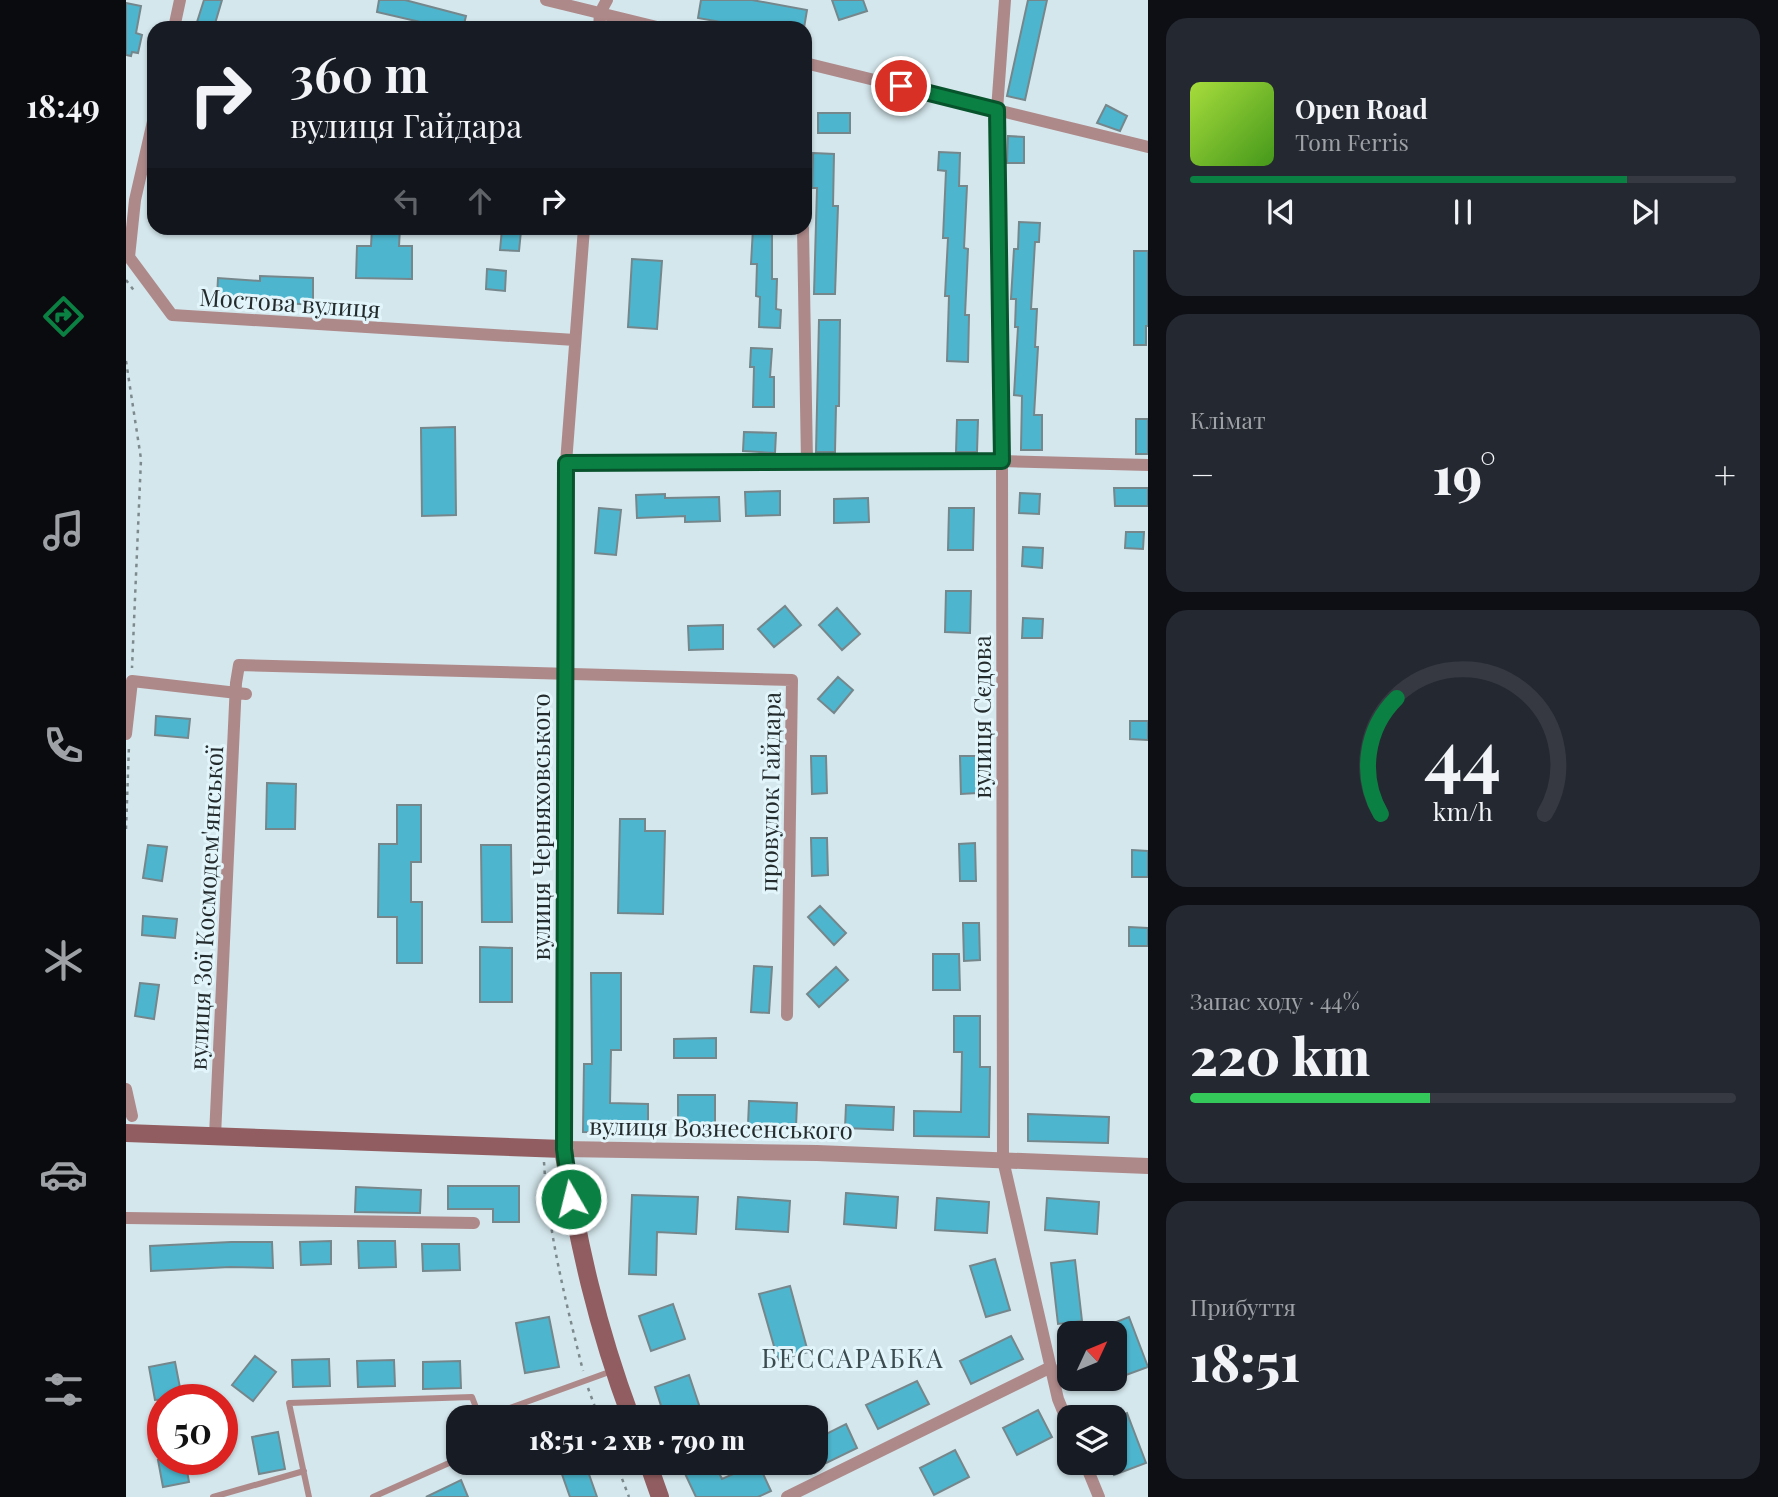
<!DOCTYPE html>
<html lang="uk">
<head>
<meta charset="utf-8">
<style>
  :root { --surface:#171b24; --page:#242831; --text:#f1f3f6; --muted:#9ea1a6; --line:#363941; --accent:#0b8043 }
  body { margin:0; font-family:"Playfair Display",serif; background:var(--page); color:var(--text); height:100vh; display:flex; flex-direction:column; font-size:26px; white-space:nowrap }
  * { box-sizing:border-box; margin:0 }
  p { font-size:23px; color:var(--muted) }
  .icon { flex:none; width:38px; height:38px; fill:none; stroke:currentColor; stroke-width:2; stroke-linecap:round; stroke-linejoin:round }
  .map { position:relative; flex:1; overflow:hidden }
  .side { display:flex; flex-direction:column; gap:18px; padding:18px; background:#0d0f14; width:630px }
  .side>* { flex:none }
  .guide { position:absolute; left:21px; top:21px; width:665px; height:214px; border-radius:21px; box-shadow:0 2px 5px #0004; background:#171b24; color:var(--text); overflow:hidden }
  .needle { width:46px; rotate:46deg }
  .fabs { position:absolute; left:931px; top:1321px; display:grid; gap:14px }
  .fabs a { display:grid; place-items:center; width:70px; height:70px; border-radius:14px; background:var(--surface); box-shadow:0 2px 5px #0004; font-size:35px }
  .speed { position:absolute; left:21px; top:1384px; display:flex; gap:14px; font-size:35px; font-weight:700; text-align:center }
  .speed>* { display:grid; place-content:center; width:91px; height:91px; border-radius:50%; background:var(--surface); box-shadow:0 2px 5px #0004; line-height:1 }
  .speed .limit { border:10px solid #d22; background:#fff; color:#111 }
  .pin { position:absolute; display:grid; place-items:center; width:60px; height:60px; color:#fff; margin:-30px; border:4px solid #fff; border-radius:50%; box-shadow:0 2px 7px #0007 }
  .me { position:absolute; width:77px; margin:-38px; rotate:352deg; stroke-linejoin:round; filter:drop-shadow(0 0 5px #0008) }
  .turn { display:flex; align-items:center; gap:24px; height:147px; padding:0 28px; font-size:32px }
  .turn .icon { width:91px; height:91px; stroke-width:2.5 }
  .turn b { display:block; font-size:49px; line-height:60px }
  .lanes { display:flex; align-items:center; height:66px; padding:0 28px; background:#0003; justify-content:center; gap:35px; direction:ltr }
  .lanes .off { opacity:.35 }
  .big { font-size:52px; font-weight:800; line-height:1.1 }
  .side .card { flex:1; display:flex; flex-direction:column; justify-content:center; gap:10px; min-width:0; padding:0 24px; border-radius:21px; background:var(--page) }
  .side .dial { align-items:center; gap:0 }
  .dial svg { height:182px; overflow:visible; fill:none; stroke:var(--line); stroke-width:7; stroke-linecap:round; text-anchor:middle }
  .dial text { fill:var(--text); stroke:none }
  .song { display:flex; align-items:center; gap:21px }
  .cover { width:84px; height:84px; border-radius:10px; background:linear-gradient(135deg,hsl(80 70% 55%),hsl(100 70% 35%)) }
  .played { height:7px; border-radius:4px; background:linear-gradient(90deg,var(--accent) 80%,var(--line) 80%) }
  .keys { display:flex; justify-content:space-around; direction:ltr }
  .heat { display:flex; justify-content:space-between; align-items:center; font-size:38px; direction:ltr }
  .charge { height:10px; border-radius:5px; background:linear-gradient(90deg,#34c759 44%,var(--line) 0) }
  .trip { position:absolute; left:320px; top:1405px; width:382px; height:70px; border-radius:21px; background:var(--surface); box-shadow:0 2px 5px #0004; font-weight:800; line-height:70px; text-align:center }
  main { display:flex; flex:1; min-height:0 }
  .menu { display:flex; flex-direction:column; width:126px; justify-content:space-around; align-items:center; background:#090b0e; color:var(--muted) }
  .menu .icon { width:49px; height:49px }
  .menu .selected { color:var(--accent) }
  .menu b { font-size:32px; color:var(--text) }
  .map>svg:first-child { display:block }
</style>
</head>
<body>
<main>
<nav class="menu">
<b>18:49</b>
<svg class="icon selected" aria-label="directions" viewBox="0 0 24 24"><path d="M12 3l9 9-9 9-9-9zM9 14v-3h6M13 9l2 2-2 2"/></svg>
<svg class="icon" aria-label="music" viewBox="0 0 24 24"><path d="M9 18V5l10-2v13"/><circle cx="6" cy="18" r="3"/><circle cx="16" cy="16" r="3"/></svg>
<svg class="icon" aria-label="phone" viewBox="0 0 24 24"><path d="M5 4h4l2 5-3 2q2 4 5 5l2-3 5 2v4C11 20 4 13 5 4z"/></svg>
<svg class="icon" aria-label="climate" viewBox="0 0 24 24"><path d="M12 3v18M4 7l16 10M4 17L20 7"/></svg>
<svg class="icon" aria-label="car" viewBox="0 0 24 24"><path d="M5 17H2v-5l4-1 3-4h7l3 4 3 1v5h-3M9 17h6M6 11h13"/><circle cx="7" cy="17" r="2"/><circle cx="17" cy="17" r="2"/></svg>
<svg class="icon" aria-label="filters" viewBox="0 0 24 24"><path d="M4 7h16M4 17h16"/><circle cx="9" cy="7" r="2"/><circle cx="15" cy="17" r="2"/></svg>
</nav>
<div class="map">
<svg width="1022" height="1497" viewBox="0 0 1022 1497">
  <rect width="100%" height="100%" fill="#d4e7ec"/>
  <path fill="#4db6ce" stroke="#76878c" stroke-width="2" d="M78,0h18l-8,27 -17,-5z
    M253,0h26l61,16 -3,12h-17l-69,-16z
    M575,0h51l55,10 -3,18h-50l-56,-10z
    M706,0h31l4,11 -28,9z
    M902,0h19l-22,100 -18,-4z
    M0,3l15,3 -5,27 6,2 -4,18 -6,-1 -1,4 -5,-1z
    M980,105l21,11 -7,15 -23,-8z
    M692,113h32v20h-32z
    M882,136l16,1v26h-17z
    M813,152l21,1 -1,33h8l-3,62 4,1 -3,66h4l-1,47 -21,-1 2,-65h-4l3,-58h-5l3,-67 -8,-1z
    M687,153l21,1 -1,52h5l-3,88h-21l3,-106h-5z
    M893,222l21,1 -1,19h-4l-4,67h6l-2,38h3l-4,68h8v35h-21l1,-54 -8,-1 4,-68h-3l1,-28h-5l3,-50h4z
    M246,228h28l-1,18h13v33l-56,-1 1,-32h14z
    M627,228h19v51h5l-1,30 5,1 -1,18 -21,-1 1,-30 -4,-1 1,-32h-6z
    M376,229l19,2 -2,20 -19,-1z
    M1008,251h14v75h-2v19h-12z
    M506,259l30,2 -5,68 -29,-2z
    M361,269l19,2 -1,20 -19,-2z
    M134,276l53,2v27l-96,-7 1,-20 42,3z
    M693,320h21l-1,86h-3l-1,46h-19z
    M625,348l21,1 -2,28h4v30h-21l1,-40h-4z
    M1010,419h12v35h-12z
    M831,420h21l-1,32h-21z
    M329,427l1,88 -34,1 -1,-88z
    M618,432l32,1 -1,20 -32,-2z
    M988,488h34v18h-33z
    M654,491v24l-34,1 -1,-24z
    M894,493l20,1 -1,20 -20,-1z
    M539,494v4l54,-1 1,24 -35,1v-6l-48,2 -1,-23z
    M742,498l1,24 -35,1v-24z
    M473,508l22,2 -5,45 -21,-2z
    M823,508h25l-1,42h-25z
    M1000,532h18l-1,17 -18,-1z
    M897,547l20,1 -1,20 -20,-2z
    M820,591h25l-1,42 -25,-1z
    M659,606l16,19 -27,22 -16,-18z
    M711,608l23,26 -18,16 -23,-25z
    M897,618l20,1 -1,19h-20z
    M597,625v24l-34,1 -1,-24z
    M712,677l15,13 -19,23 -16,-14z
    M30,716l34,3 -2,19 -33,-3z
    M1004,721h18v19l-18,-1z
    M685,756h15l1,37 -15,1z
    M834,756h16l1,37 -16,1z
    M141,783l29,1 -1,45h-29z
    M271,805h24v57h-10v40h11v61h-25v-46h-19l1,-73h18z
    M494,819h25v12h20l-2,83 -45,-1z
    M685,838h16l1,37 -16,1z
    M849,843l1,38h-16l-1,-37z
    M22,845l19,2 -5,34 -19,-3z
    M355,845h30l1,77h-30z
    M1006,850l16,1v26h-16z
    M694,906l26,27 -12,12 -26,-28z
    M17,916l34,3 -2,19 -33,-3z
    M837,923h16l1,37 -16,1z
    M1003,927l19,1v18h-19z
    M354,947l32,1v54h-32z
    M807,954h26l1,36h-27z
    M628,966l18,1 -3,46 -18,-1z
    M710,967l12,13 -29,27 -12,-13z
    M465,973h30v77h-10l-1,53 38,1v29l-65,-1 1,-68h8z
    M14,983l19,2 -5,34 -19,-3z
    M828,1016h26v51h10l-1,70 -75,-1v-25l47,1 1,-60h-8z
    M590,1038v20h-42v-19z
    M552,1095h37v29h-37z
    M623,1101l48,2 -1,24 -48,-2z
    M720,1105l48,2 -1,23 -48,-2z
    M902,1114l81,3 -1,26 -80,-2z
    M322,1186h71v36h-26v-13h-45z
    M230,1187l65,3 -1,23 -65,-1z
    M720,1193l52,4 -2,31 -52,-4z
    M506,1195l66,2 -2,37 -39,-2 -1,43 -27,-1z
    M612,1197l52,4 -2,31 -52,-3z
    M811,1198l52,4 -2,31 -52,-3z
    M921,1198l52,4 -2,32 -52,-4z
    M205,1241v23l-30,1 -1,-23z
    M232,1241h37l1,26 -37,1z
    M105,1242h41l1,26 -43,-1 -79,4 -1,-25z
    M296,1244h37l1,26 -37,1z
    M869,1259l15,51 -24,7 -16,-51z
    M949,1260l7,61 -24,3 -7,-61z
    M664,1286l18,66 -30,8 -19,-66z
    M547,1304l12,35 -34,12 -12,-35z
    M423,1317l10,50 -34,6 -9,-50z
    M1003,1317l19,50 -33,12v-45l-27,-1z
    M885,1336l12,23 -52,25 -11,-23z
    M129,1356l21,16 -23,29 -21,-16z
    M203,1359l1,27 -37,1 -1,-27z
    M268,1360l1,26 -37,1 -1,-26z
    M334,1361l1,27 -38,1v-27z
    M49,1362l7,36 -27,2 -6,-33z
    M563,1375l12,36 -20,7h-16l-10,-31z
    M791,1381l12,23 -51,25 -12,-24z
    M912,1410l14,27 -35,18 -14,-27z
    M1001,1413l19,50 -32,12 -5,-12h6v-45z
    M720,1424l11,24 -41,20v-29z
    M152,1432l7,37 -26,5 -7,-37z
    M829,1450l14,27 -35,18 -14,-27z
    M32,1460h27l4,22 -26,5z
    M432,1463h27l12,34h-27z
    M554,1463h34l8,16 36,-16 13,28 -13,6h-62z
    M335,1480l7,17h-42z"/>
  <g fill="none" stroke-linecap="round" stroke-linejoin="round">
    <path stroke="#7d8a8d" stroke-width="2.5" stroke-dasharray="3.5 5" stroke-linecap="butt" d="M0,280l9,12
      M0,361l15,98 -9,209
      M0,829l3,-84
      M418,1162c4,71 22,140 39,209
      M462,1388l11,30
      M490,1463l13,34"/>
    <path stroke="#ae898a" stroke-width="6" d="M356,1418l130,-47
      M87,1497l91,-26
      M183,1497l-20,-94 183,-6 8,21
      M247,1497l85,-38"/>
    <path stroke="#ae898a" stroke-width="12" d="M420,0l115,28
      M879,0l-8,110 5,351 1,699 55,239 11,27
      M48,28l6,-28
      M473,28l1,-15 7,-13
      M679,63l343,84
      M28,117l-19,83 -6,57 43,58 403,25
      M677,228l4,234
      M440,463l436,-2 146,4
      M0,734l6,-53 114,13
      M0,1089l6,27
      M89,1136l21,-453 3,-18 553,15 -5,335
      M437,1149l3,-686 18,-235
      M0,1218l348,5
      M959,1463l14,34
      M661,1497l264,-130"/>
    <path stroke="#ae898a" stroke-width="16" d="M437,1149l254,4 331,13"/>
    <path stroke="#915d60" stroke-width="18" d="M0,1133l437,16c15,95 34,178 68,269
      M522,1463l12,34"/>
  </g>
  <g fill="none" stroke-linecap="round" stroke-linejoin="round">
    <g stroke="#07532c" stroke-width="18">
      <path id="route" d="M445,1199l-7,-50 2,-686 436,-2 -5,-351 -96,-24"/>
    </g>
    <use href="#route" stroke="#0b8043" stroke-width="12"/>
  </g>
  <g text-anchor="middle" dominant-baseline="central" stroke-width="6" stroke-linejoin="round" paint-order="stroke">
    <g font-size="24" fill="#242b2d" stroke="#e2f5fa">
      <text transform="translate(164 302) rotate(4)">Мостова вулиця</text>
      <text transform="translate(855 717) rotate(-90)">вулиця Сєдова</text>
      <text transform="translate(643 792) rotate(-89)">провулок Гайдара</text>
      <text transform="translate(414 827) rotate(-90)">вулиця Черняховського</text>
      <text transform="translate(79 908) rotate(-87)">вулиця Зої Космодем'янської</text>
      <text transform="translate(595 1127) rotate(1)">вулиця Вознесенського</text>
    </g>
    <g font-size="26" letter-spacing="2" fill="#3b4b4f" stroke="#e2f5fa">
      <text x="727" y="1357">БЕССАРАБКА</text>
    </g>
  </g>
</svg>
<div class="fabs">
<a><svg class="needle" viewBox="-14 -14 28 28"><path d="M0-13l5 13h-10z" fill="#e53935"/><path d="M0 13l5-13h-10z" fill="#9ea1a6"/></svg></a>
<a><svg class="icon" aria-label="layers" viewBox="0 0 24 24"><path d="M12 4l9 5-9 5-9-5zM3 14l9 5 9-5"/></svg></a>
</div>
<div class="speed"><div class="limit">50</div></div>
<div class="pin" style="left:775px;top:86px;background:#d93025"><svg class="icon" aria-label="arrive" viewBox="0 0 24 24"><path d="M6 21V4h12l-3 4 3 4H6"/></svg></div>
<svg class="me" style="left:445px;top:1199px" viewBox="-20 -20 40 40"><circle r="17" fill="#0b8043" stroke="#fff" stroke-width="3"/><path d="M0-11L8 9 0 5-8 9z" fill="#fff"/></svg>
<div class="trip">18:51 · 2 хв · 790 m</div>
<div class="guide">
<div class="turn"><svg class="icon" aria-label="right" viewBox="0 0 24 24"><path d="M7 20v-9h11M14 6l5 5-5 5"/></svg><div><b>360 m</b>вулиця Гайдара</div></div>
<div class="lanes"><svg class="icon off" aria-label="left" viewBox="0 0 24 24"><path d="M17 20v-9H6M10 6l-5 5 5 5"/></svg><svg class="icon off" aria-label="ahead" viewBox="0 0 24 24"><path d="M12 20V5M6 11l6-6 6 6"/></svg><svg class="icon" aria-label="right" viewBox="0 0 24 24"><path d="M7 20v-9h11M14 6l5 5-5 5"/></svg></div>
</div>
</div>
<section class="side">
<div class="card">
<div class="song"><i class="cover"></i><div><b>Open Road</b><p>Tom Ferris</p></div></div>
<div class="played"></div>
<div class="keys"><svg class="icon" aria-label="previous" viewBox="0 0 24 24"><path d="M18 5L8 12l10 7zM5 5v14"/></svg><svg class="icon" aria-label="pause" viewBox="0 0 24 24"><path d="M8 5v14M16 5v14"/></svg><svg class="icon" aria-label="next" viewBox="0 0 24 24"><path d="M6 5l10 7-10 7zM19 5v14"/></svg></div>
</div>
<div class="card"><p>Клімат</p>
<div class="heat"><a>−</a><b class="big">19°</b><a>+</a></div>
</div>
<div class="card dial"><svg viewBox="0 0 100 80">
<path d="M14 69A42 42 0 1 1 86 69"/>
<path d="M14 69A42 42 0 0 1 21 18" stroke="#0b8043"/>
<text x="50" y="56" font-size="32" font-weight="700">44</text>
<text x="50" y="72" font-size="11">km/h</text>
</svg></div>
<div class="card"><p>Запас ходу · 44%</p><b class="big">220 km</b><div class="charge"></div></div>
<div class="card"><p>Прибуття</p><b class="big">18:51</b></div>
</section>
</main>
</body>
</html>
